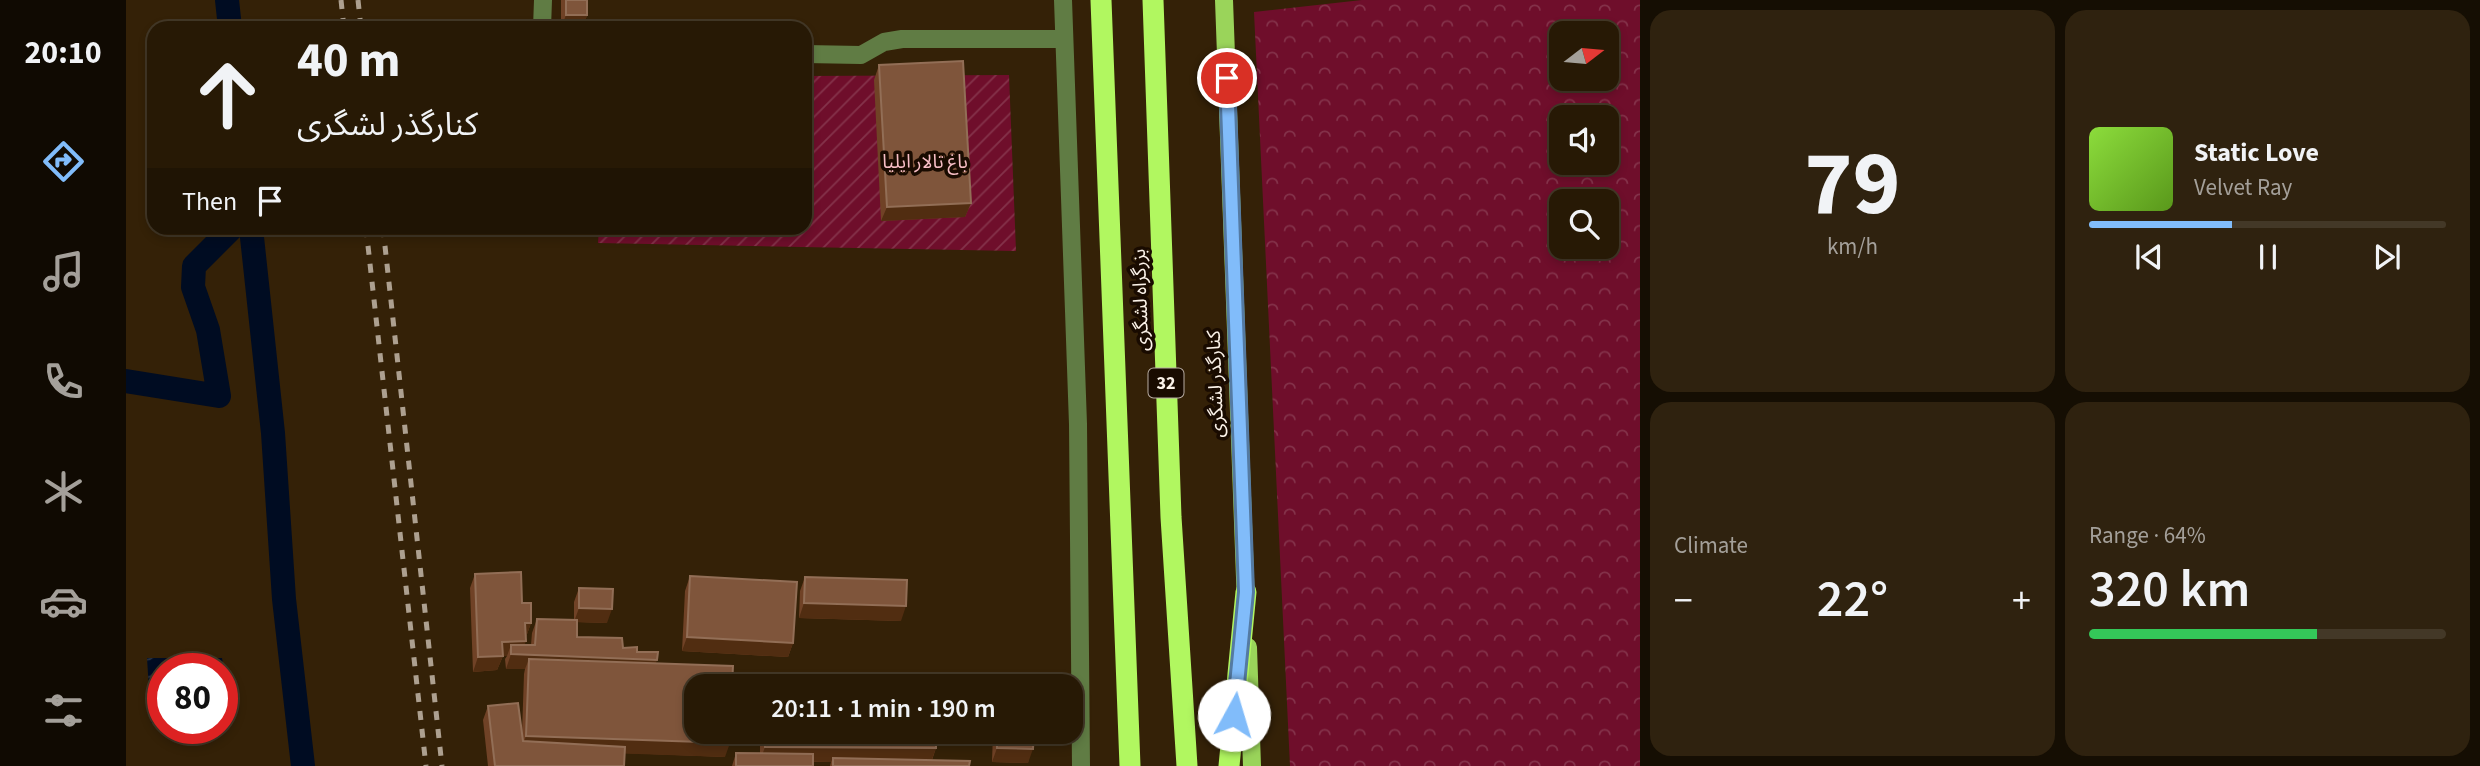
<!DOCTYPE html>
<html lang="en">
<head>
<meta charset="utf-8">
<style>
  :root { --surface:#271905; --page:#2f220f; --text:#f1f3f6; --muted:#a4a09a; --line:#433827; --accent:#81bcfa }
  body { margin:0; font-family:"Source Sans 3","Noto Sans Arabic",sans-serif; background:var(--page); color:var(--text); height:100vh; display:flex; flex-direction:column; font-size:26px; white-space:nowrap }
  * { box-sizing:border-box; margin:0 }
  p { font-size:23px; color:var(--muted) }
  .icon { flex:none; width:38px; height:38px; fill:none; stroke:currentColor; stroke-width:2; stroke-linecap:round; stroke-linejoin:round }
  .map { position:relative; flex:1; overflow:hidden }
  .details { display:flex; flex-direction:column; gap:10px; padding:10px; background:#150e03; width:840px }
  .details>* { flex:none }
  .hud { position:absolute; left:21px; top:21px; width:665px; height:214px; border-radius:21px; box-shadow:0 4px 10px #0003,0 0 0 2px var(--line); background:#271905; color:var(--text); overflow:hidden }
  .needle { width:46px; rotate:74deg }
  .tools { position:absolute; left:1423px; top:21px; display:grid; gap:14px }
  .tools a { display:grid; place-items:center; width:70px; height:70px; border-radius:14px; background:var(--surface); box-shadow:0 4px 10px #0003,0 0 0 2px var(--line); font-size:35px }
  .speed { position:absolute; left:21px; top:653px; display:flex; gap:14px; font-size:35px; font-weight:700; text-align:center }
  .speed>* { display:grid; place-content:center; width:91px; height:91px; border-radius:50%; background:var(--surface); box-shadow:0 4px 10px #0003,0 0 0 2px var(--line); line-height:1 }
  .speed .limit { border:10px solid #d22; background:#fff; color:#111 }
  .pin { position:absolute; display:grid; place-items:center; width:60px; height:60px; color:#fff; margin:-30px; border:4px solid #fff; border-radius:50%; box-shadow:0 2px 7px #0007 }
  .me { position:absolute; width:77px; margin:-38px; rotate:6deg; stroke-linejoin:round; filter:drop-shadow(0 0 5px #0008) }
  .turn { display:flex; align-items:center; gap:24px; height:147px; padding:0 35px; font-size:32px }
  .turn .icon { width:91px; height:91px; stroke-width:2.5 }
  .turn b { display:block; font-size:49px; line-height:60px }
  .then { display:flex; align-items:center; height:66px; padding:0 35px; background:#0003; gap:14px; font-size:26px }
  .big { font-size:52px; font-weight:600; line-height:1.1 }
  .details .card { flex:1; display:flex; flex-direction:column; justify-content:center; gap:10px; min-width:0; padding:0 24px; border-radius:21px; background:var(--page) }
  .details .dial { align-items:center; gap:0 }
  .dial b { font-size:91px; line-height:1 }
  .song { display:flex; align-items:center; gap:21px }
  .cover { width:84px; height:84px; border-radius:10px; background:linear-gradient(135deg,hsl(90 70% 55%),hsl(90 70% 35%)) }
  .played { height:7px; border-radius:4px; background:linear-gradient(90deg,var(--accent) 40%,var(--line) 40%) }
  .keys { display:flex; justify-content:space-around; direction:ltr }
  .heat { display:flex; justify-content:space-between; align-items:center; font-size:38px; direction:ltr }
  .charge { height:10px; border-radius:5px; background:linear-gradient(90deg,#34c759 64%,var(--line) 0) }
  .details .tiles { flex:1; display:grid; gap:10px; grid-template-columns:repeat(2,1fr) }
  .trip { position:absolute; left:558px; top:674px; width:399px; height:70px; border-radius:21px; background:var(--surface); box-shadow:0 4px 10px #0003,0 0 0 2px var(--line); font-weight:600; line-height:70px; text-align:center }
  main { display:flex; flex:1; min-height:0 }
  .menu { display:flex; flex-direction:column; width:126px; justify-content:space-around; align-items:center; background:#100a02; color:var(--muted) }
  .menu .icon { width:49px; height:49px }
  .menu .active { color:var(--accent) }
  .menu b { font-size:32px; color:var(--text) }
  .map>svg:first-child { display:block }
</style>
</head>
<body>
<main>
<nav class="menu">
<b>20:10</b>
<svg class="icon active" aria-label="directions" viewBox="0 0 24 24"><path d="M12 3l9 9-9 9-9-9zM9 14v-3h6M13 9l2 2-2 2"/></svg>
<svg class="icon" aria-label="music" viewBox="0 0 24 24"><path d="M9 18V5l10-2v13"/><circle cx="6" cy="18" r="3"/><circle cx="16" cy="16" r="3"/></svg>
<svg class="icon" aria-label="phone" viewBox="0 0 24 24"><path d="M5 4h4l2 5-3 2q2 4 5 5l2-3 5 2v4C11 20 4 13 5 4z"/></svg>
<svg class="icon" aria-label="climate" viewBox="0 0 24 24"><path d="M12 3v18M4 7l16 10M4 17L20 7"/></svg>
<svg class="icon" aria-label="car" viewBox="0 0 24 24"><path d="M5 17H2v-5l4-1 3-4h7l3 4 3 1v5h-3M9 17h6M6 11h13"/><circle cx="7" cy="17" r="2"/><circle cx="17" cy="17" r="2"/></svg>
<svg class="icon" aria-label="filters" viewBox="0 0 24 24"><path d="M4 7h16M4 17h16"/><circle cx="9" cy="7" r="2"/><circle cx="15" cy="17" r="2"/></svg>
</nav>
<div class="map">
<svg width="1514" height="766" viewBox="0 0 1514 766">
  <defs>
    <pattern id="forest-crowns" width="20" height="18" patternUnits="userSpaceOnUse" patternTransform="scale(1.75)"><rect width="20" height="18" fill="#6f0e2b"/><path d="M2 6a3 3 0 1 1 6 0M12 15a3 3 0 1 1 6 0" fill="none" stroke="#84324a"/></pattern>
    <pattern id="garden-furrows" width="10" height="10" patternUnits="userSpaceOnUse" patternTransform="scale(1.75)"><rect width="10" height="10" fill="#6f0e2b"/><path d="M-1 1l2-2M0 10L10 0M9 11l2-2" fill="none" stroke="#84324a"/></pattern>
    <pattern id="water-waves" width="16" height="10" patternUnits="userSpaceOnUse" patternTransform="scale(1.75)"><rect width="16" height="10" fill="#000c22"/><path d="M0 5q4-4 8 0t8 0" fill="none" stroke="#263042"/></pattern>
  </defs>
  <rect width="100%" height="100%" fill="#342107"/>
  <path fill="url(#forest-crowns)" fill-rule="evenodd" d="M1236,0h278v766h-350l-36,-754zM1435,33h45v46h-45zM1435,117h45v46h-45zM1435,201h45v46h-45z"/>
  <path fill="url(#garden-furrows)" d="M883,75l7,176 -418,-8 1,-15h206v-152z"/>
  <path fill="url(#water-waves)" d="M21,658h75l12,60 -12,1v-51h-59v55h-12z"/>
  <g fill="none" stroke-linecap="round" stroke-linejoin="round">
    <path stroke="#000c22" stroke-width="24" d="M101,0l3,28
      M125,228l22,205 11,166 19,167
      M0,381l93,15 -11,-66 -15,-43 1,-21 38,-38"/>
    <path stroke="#607c44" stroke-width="18" d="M937,0l15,424 3,342
      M416,28l1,-28
      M679,54l56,1 23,-13 18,-3h162"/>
    <path stroke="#9ad45a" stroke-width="18" d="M1098,0l22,605
      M1122,647l4,119"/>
    <path stroke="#b1f760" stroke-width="21" d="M975,0l29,766
      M1027,0l18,517 16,249
      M1103,766l17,-174"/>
    <path stroke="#ada090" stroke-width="5" stroke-dasharray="9 9" stroke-linecap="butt" d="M215,0l3,28
      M232,0l3,28
      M240,228l60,538
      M257,228l59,538"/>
  </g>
  <path fill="#704226" d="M435,0h26v15l-4,13h-22z
    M753,65l92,138 -6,14 -84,4 -7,-141z
    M349,574l47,29 9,20 -5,14 -2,8h7l1,-12 5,-14 37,1v-18l5,-14 28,35 -30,-1v15l46,11 14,4 19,12 69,93 -101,-4v13h-136l-5,-46 5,-14 34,27 2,-59 1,-5h-19l-1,-10 2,-3h-4l-6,14 -24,2 -3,-84z
    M564,576l103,67 -5,14 -106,-6 3,-60z
    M679,577l96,44 -102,-3 1,-27z
    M634,732h176v16l-4,12 37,6h-139l1,-4h-18v4h-81l4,-13h24z
    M867,732h41l-6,31 -36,-1z"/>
  <path fill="#512d11" d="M440,15h21l-4,13h-22z
    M845,203l-6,14 -84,4 6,-14z
    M366,228h95l-3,8 -93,-4z
    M678,603l102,3 -5,15 -102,-3z
    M453,608l33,1 -5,14 -33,-1z
    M399,623h6l-5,14h-6z
    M561,637l106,6 -5,14 -106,-6z
    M400,641l-5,14 136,5 -5,15 -123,-16 -4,10h-19l5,-15v-9l-4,11h-10l5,-14z
    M377,656l-6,14 -24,2 5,-15z
    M400,736l204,7 -5,14 -204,-7z
    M639,747l171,1 -5,14 -98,-4 -2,4 -71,-1z
    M871,748l36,1 -5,14 -36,-1z"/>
  <path fill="#7f553b" stroke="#926e56" stroke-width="2" d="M440,0h21v15h-21z
    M837,61l8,142 -84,4 -8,-142z
    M395,572l1,31h9v20h-6l1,18 -24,1 1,14 -25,1 -3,-83z
    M564,576l107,6 -4,61 -106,-6z
    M679,577l102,3 -1,26 -102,-3z
    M453,588l34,1 -1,20 -33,-1z
    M411,619l40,1v17l45,1 1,10 14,-1v5h21l-1,8 -146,-6v-9h24z
    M403,659l204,7 -1,20h-36v46h35l-1,11 -204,-7z
    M639,683l172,1v2h-172z
    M392,703l5,38 102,6 -1,19h-129l-7,-60z
    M639,732h171v16l-171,-1z
    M871,732h37l-1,17 -36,-1z
    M610,753l77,1v12h-77z
    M707,758l137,3 -1,5h-136z"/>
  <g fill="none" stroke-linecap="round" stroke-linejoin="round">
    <g stroke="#547aa2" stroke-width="18">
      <path id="route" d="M1101,78l19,514 -12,123"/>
    </g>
    <use href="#route" stroke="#81bcfa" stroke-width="12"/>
  </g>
  <g text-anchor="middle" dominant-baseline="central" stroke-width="7" stroke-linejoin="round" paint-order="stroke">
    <rect fill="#190b00" stroke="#b8ada3" stroke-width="2" x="1022.5" y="368.5" width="35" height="29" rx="5"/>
    <g font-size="18" font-weight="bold" fill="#fcf3e9">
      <text x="1040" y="383">32</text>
    </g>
    <g font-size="19" fill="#f7bec5" stroke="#190b00">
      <text x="799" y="162">باغ تالار ایلیا</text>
    </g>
    <g font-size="19" fill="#fcf3e9" stroke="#190b00">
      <text transform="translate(1015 300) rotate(-92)">بزرگراه لشگری</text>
      <text transform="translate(1090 384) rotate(-92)">کنارگذر لشگری</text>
    </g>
  </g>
</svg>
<div class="tools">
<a><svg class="needle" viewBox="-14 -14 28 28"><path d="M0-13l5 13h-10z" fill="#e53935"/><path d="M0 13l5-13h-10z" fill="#a4a09a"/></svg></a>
<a><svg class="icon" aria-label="sound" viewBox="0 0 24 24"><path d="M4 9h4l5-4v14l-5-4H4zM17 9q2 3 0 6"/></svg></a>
<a><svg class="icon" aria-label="search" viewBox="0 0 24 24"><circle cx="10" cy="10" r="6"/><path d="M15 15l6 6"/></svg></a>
</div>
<div class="speed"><div class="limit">80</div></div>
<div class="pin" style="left:1101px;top:78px;background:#d93025"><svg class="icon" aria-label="arrive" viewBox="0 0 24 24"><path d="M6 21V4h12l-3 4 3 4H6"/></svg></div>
<svg class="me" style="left:1108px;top:715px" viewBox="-20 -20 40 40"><circle r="19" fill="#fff"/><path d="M0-13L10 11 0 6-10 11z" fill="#81bcfa"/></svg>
<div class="trip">20:11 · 1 min · 190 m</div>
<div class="hud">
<div class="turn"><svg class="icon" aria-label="ahead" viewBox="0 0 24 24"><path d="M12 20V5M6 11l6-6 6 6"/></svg><div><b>40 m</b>کنارگذر لشگری</div></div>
<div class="then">Then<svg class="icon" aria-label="arrive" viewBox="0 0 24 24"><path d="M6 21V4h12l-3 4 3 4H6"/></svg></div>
</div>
</div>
<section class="details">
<div class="tiles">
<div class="card dial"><b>79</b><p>km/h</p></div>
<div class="card">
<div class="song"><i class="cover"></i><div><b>Static Love</b><p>Velvet Ray</p></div></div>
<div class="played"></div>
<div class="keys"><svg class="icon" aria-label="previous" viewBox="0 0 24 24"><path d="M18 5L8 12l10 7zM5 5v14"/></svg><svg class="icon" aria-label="pause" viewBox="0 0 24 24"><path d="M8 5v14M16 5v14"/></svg><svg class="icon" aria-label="next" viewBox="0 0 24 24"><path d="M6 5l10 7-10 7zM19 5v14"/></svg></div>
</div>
<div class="card"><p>Climate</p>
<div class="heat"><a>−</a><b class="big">22°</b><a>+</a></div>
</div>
<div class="card"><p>Range · 64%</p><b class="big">320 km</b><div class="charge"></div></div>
</div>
</section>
</main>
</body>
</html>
